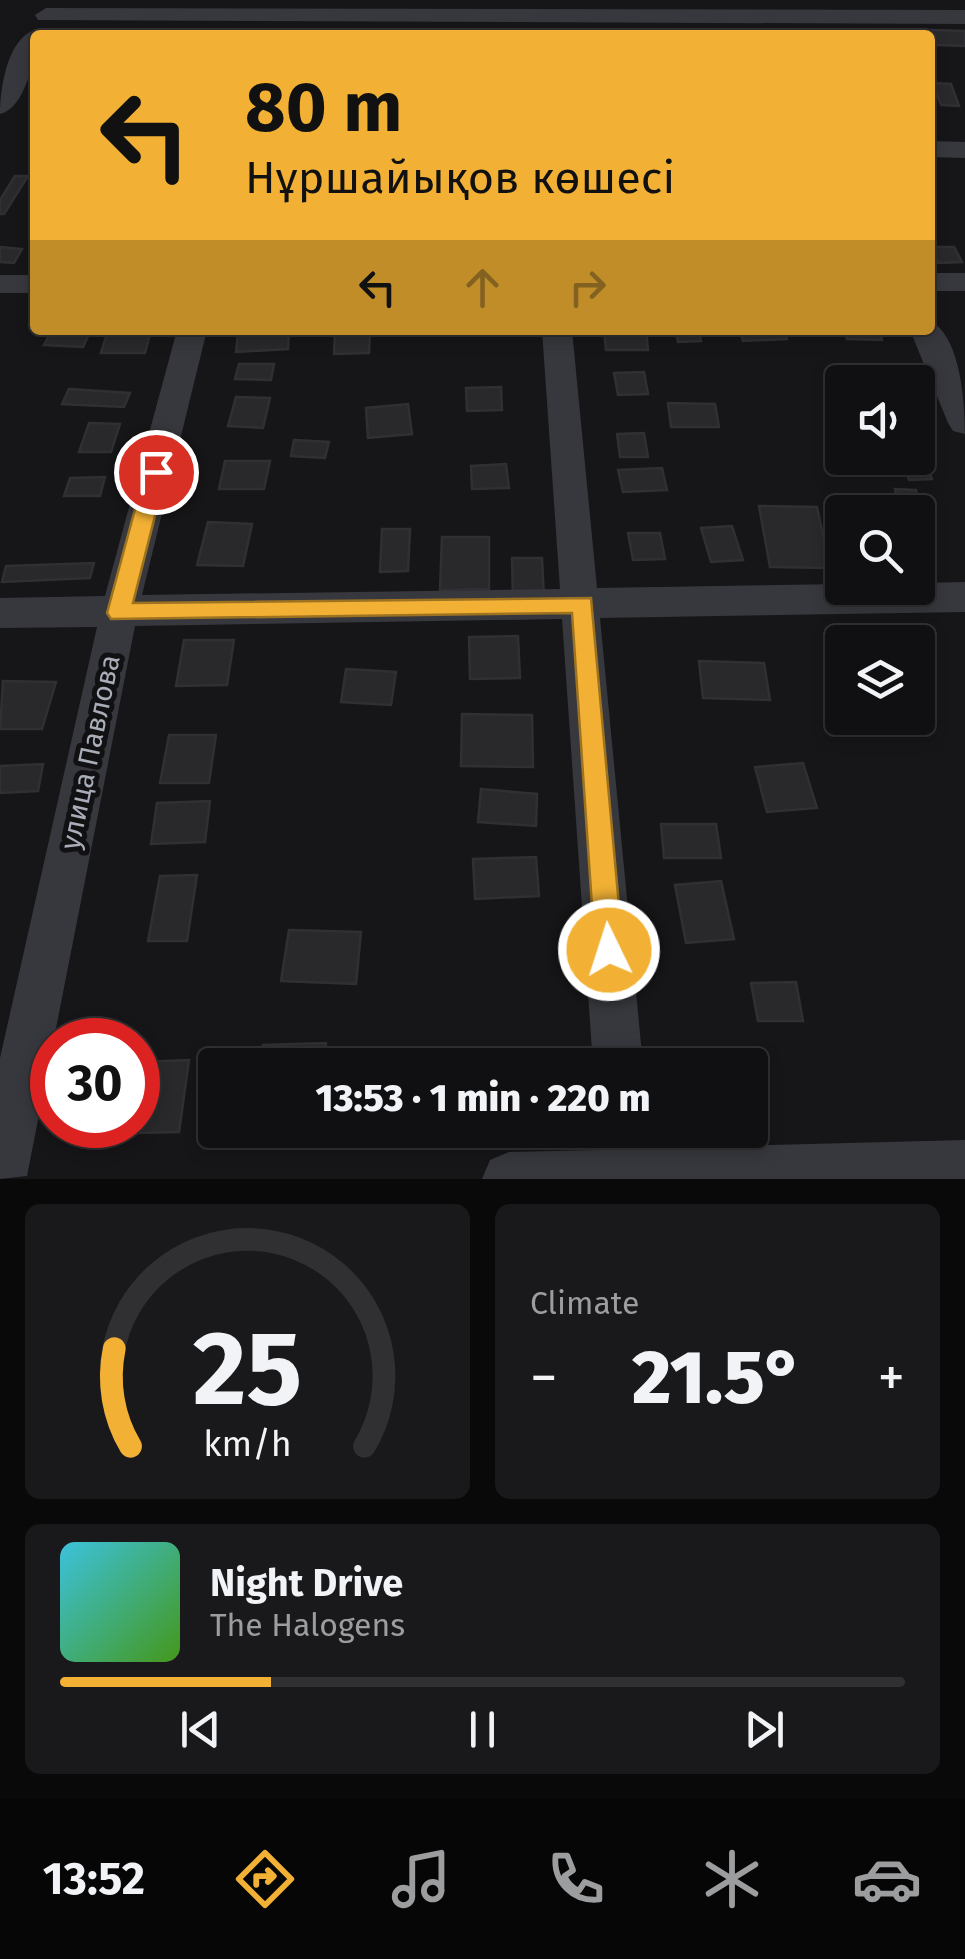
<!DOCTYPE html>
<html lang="en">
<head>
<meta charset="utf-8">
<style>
  :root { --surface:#101012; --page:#19191b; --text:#f1f3f6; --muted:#9c9d9f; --line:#303032; --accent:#f2b134 }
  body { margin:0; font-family:"Fira Sans",sans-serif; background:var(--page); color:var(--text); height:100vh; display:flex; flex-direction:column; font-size:38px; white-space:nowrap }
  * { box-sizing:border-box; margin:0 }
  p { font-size:32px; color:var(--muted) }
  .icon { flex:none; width:55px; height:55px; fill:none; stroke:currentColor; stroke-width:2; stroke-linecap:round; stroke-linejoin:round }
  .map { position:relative; height:1179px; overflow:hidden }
  .panel { display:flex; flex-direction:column; gap:25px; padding:25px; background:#09090a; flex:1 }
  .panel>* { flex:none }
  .banner { position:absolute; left:30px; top:30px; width:905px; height:305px; border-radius:10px; box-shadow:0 5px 15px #0003,0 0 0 2px var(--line); background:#f2b134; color:#111; overflow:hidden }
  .tools { position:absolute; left:825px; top:365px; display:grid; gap:20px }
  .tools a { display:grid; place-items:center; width:110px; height:110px; border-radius:10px; background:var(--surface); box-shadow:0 5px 15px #0003,0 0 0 2px var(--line); font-size:50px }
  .speed { position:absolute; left:30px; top:1018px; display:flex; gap:20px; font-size:50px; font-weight:700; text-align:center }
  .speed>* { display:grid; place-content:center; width:130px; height:130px; border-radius:50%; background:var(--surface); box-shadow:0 5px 15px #0003,0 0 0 2px var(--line); line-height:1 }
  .speed .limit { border:15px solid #d22; background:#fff; color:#111 }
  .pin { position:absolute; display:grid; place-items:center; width:85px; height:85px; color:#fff; margin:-42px; border:5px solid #fff; border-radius:50%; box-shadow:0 2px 10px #0007 }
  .me { position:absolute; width:110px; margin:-55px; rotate:356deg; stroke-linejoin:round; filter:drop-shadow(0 0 8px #0008) }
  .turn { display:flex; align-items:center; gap:35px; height:210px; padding:0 50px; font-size:45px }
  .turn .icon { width:130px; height:130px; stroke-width:2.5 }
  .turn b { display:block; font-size:70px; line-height:85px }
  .lanes { display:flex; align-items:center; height:95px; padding:0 50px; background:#0003; justify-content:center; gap:50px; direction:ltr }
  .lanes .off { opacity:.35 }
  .big { font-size:75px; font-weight:800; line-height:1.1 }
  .panel .tile { flex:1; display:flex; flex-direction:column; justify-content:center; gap:15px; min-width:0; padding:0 35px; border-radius:15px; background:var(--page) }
  .panel .dial { align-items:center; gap:0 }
  .dial svg { height:260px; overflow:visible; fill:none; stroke:var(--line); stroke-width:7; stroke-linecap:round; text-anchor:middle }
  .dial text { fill:var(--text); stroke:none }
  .song { display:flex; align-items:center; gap:30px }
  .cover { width:120px; height:120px; border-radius:15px; background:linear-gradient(135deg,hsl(190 70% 55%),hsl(100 70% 35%)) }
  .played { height:10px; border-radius:5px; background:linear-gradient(90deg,var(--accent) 25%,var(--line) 25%) }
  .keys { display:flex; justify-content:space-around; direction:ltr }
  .heat { display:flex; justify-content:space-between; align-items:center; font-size:55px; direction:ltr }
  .panel .tiles { flex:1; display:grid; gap:25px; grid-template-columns:1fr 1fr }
  .tile:last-child { grid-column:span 2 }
  .trip { position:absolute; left:198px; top:1048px; width:570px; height:100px; border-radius:10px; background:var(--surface); box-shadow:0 5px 15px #0003,0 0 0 2px var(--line); font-weight:800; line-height:100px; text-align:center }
  .tabs { display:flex; height:160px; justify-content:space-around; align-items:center; background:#060607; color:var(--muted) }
  .tabs .icon { width:70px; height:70px }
  .tabs .selected { color:var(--accent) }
  .tabs b { font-size:45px; color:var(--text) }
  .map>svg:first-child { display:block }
</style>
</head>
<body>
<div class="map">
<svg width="965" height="1179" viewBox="0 0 965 1179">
  <rect width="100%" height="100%" fill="#161618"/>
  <path fill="#29292c" stroke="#303034" stroke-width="2.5" d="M931,30l34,1v15l-29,-1z
    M933,83l18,1 8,22 -18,-1z
    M15,176h13l-24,38h-4v-14z
    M0,247l22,2 -8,14 -14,-1z
    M931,247h23l8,15 -24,1z
    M52,330h39l-8,17 -39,-2z
    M108,330h43l-6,23h-44z
    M335,330h35l-1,23 -35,1z
    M604,330h42l2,20h-42z
    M676,330h22l3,11 -23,1z
    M740,330h44l3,9 -44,2z
    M844,330h35l3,10 -35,-1z
    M289,332l-1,17 -52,3 2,-18z
    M239,364h35l-3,16 -36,-1z
    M644,372l4,22 -30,1 -4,-22z
    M900,373l5,9h-49l-3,-6z
    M501,387l1,23 -35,1 -1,-23z
    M69,389l61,4 -6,14 -62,-3z
    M236,397l34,1 -7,30 -35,-2z
    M668,403l47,1 4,23h-48z
    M408,404l4,30 -44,4 -2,-30z
    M89,423l31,1 -9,28h-32z
    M644,433l4,24h-28l-3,-23z
    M294,440l35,2 -4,16 -34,-2z
    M918,450h3l11,29 -23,1 -8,-22h17z
    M225,461h45l-6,28h-45z
    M506,464l3,24 -37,1 -1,-23z
    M662,468l5,22 -44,2 -5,-22z
    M105,477l-5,19h-36l6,-18z
    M895,489l21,1 5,24 -21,-2z
    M759,506l58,1 13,61 -60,-1z
    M208,522l44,2 -9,42 -46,-1z
    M732,526l11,34 -32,2 -10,-34z
    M382,529h28l-2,42 -28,1z
    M628,533h32l5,26 -32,1z
    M442,537h47v52l-49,1z
    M512,558h30l2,41h-31z
    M94,563l-4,15 -88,4 4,-16z
    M887,635l33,3 8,41 -10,-1v-36h-30z
    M518,636l2,42 -50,1 -1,-42z
    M184,640h50l-7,45 -51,1z
    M699,661l65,2 6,37 -67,-2z
    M346,669l50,3 -5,33 -50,-3z
    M3,681l53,1 -14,47h-42z
    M462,714l70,1 1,52 -72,-1z
    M169,735h47l-7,48h-49z
    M803,763l14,45 -50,4 -12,-45z
    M43,764l-5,27 -38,2v-27z
    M481,789l56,5 -1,32 -58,-4z
    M210,801l-5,41 -54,2 6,-41z
    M661,824h55l5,34h-57z
    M536,857l3,39 -64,3 -2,-40z
    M197,875l-10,66h-39l12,-65z
    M721,881l13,58 -48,4 -11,-58z
    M289,930l72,2 -5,52 -75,-3z
    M796,982l7,39h-45l-7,-38z
    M326,1043l-1,22h-64l2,-20z
    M479,1050l66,2v13h-66z
    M189,1060l-10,72 -89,2 2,-9h46v-63z"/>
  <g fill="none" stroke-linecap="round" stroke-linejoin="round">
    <path fill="#37383d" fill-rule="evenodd" d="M46,8l919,2v14l-927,-4 -3,-5z
      M35,30l10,5h-10c0,23 -9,73 -35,79 0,-24 7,-76 35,-84z
      M930,141l35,1v16l-35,-1z
      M930,273h35v18h-35z
      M0,275h35v18h-35z
      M930,321c31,15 35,83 35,113l-12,-3 -5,-8 -38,-93h20z
      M177,330h30l-65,265 418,-6 -18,-259h30l25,258 245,-4 76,4v-5l47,-1v30l-365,6 43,447h-50l-31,-446 -427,7 -108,550 -27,3v-121l97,-431 -97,1v-30l105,-2z
      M597,1130h52l1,18 315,-8v39h-483l8,-19 19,-8 89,-2z"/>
  </g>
  <path fill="#f2b134" stroke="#9d7322" stroke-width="2.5" d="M156,464l10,8 -33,131 458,-5 32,352 -4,10 -10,4 -10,-4 -4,-10 -23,-337 -461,6 -4,-6 38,-141z"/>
  <g text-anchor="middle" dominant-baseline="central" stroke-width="10" stroke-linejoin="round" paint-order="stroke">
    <g font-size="28" fill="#a8adb8" stroke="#111113">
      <text transform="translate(90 752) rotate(-78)">улица Павлова</text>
    </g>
  </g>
</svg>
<div class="tools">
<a><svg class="icon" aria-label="sound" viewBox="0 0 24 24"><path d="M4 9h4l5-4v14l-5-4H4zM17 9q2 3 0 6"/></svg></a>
<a><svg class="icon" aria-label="search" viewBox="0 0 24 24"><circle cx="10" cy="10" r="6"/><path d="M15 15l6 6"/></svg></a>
<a><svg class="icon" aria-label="layers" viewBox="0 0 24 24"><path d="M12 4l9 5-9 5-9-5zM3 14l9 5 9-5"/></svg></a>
</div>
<div class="speed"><div class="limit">30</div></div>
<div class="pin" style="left:156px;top:472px;background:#d93025"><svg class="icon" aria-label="arrive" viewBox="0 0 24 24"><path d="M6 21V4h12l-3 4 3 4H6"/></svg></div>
<svg class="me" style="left:609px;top:950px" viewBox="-20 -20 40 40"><circle r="17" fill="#f2b134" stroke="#fff" stroke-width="3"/><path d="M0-11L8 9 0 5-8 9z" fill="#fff"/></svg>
<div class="trip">13:53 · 1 min · 220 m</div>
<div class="banner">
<div class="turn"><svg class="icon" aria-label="left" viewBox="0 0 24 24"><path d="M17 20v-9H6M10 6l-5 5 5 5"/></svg><div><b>80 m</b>Нұршайықов көшесі</div></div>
<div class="lanes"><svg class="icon" aria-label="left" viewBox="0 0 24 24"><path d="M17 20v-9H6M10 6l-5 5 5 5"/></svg><svg class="icon off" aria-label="ahead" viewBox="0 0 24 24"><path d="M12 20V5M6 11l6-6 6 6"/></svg><svg class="icon off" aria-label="right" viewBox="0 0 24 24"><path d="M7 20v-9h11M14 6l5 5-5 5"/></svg></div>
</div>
</div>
<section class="panel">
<div class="tiles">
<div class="tile dial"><svg viewBox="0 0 100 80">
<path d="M14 69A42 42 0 1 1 86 69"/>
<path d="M14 69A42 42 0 0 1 9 39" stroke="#f2b134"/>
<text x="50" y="56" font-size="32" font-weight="700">25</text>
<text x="50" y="72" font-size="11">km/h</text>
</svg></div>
<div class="tile"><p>Climate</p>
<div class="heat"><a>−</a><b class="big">21.5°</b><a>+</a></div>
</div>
<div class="tile">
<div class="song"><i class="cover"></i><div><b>Night Drive</b><p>The Halogens</p></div></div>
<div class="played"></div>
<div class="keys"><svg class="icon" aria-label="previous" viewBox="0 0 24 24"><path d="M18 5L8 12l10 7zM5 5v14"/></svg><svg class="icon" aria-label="pause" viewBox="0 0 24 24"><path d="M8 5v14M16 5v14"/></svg><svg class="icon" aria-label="next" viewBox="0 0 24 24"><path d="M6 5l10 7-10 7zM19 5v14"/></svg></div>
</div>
</div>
</section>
<nav class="tabs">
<b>13:52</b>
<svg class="icon selected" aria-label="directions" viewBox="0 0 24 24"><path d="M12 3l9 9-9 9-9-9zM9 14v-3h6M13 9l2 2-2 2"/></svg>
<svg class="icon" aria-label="music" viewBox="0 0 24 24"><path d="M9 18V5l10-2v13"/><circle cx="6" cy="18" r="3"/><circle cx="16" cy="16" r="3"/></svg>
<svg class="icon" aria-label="phone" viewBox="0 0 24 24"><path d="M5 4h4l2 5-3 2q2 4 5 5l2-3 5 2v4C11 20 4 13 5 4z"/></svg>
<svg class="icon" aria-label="climate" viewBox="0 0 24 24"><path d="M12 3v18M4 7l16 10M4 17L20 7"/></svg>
<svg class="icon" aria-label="car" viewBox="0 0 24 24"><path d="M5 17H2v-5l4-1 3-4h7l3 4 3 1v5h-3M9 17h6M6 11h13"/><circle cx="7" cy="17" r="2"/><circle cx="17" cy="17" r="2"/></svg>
</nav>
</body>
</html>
